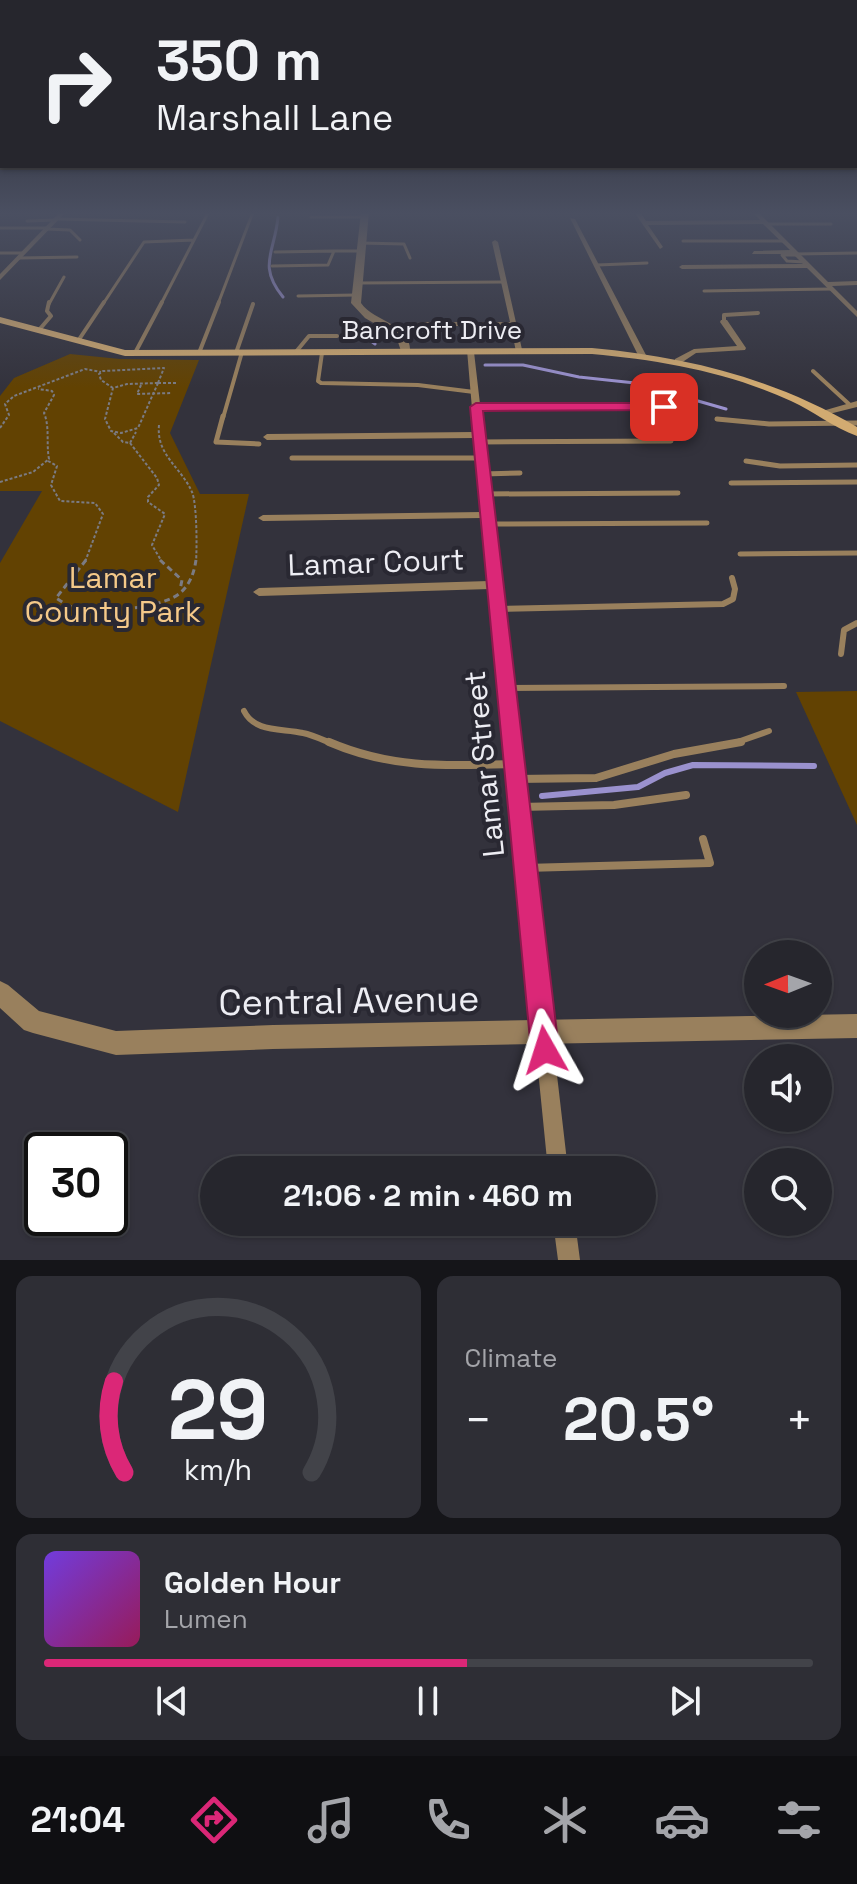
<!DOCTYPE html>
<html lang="en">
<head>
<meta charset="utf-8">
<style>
  :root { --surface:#26262d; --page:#2e2e35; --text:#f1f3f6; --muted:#a4a5aa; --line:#424349; --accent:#db2777 }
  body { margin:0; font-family:"Space Grotesk",sans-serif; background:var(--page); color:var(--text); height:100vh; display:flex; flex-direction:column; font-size:30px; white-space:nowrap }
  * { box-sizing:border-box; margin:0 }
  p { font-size:26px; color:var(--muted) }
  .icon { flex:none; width:44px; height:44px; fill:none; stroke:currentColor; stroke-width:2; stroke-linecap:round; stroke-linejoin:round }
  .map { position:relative; height:1260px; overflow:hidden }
  .side { display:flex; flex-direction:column; gap:16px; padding:16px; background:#151519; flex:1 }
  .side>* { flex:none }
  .hud { position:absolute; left:0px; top:0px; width:858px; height:168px; box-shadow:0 2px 6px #0004,0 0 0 2px var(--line); background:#26262d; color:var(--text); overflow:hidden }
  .needle { width:52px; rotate:269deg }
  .controls { position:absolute; left:744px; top:940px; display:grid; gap:16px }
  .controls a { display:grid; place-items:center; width:88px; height:88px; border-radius:50%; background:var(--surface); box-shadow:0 2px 6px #0004,0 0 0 2px var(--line); font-size:40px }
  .speed { position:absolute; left:24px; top:1132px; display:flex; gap:16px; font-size:40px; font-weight:700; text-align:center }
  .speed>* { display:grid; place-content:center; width:104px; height:104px; border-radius:50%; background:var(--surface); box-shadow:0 2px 6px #0004,0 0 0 2px var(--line); line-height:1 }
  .speed .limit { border:4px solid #111; border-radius:12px; background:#fff; color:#111 }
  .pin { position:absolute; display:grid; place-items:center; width:68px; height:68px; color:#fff; margin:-34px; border-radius:16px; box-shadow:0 4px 12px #0006 }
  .me { position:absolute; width:88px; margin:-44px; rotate:354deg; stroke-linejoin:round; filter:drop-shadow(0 0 6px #0008) }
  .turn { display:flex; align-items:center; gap:28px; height:168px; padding:0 24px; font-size:36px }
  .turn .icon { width:104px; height:104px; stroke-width:2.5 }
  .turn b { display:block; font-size:56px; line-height:68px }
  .big { font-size:60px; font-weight:800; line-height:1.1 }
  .side .card { flex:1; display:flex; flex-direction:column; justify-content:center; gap:12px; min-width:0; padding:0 28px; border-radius:16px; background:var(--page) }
  .side .dial { align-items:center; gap:0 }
  .dial svg { height:208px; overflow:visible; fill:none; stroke:var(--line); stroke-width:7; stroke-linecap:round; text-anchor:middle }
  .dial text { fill:var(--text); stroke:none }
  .song { display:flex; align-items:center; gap:24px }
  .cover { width:96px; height:96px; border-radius:12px; background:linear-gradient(135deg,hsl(260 70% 55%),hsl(330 70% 35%)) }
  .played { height:8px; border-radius:4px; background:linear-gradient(90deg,var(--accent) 55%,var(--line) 55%) }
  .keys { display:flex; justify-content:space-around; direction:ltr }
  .heat { display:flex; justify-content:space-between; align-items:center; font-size:44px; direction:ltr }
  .side .tiles { flex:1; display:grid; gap:16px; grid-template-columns:1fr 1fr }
  .card:last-child { grid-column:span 2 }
  .trip { position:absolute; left:200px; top:1156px; width:456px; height:80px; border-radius:40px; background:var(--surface); box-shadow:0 2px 6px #0004,0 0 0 2px var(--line); font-weight:800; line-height:80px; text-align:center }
  .tabs { display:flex; height:128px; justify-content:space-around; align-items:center; background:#0f0f12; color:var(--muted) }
  .tabs .icon { width:56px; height:56px }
  .tabs .on { color:var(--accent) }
  .tabs b { font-size:36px; color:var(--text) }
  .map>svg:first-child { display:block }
</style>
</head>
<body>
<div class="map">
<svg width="857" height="1260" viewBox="0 0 857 1260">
  <rect width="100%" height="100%" fill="#33323c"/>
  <path fill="#624202" d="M70,354l50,5 79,1 -29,73 30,61h49l-71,318 -178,-91v-158l42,-72h-42v-95l14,-18z
    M857,691v134l-61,-133z"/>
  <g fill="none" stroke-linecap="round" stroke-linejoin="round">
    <path stroke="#9a91ce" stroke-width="3" d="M278,217c-3,35 -21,48 5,80
      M353,327l22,17
      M485,365h38l56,12 56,6 91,26"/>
    <path stroke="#9a91ce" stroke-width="6" d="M542,796l96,-9 27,-14 28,-8 121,1"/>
    <path stroke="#7b7b83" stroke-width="2" stroke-dasharray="3 2" stroke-linecap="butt" d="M158,383l-20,45 -17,5 -10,-2 -6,-12 8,-31 14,-4z
      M158,383h18
      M141,385l-4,9 35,-1
      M113,388l-12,-8 -2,-6 4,-3 61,-3 -6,15
      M159,425c-3,30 22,42 33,67 5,12 5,56 4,70
      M0,428l9,-13 -4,-11 9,-8 71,-27 16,3
      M114,433l9,9 7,1 6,-11
      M130,443l27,35 2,7 -11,12v5l17,12 -13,31 10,17
      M48,461l9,5 -6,19 9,16 35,2 8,11 -18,48
      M0,482l33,-10 16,-13c-3,-15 1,-32 -5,-46l10,-18 -2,-4 -14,-2"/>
    <path stroke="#7b7b83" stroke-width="3" stroke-dasharray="6 4" stroke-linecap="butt" d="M86,560l-30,38c5,3 11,8 17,9 24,7 86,2 106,-13 11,-9 15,-21 17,-34
      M160,560l22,20 -2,10"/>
    <path stroke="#99805d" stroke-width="3" d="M311,217h54
      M56,219l129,3
      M27,221l27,-1
      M766,224h65
      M0,228h48
      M47,229l23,1 10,10
      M683,241h100
      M361,243l43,1 6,14
      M275,252l59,-1
      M0,253h23
      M795,254l62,-1
      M796,255h-14l5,6 17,1
      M19,258l58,-1
      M597,265l50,-2
      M272,266l56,-1 6,-14h26
      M357,283l146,-1
      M704,291l127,-2
      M298,296l58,-1
      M49,304l15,-27
      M103,304l41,-62 50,-2
      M161,304l47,-91 4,-1
      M218,304l35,-92"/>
    <path stroke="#99805d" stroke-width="4" d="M724,322v-7l34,-2
      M39,330l12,-14 -4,-5 2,-9
      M78,341l26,-39
      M135,353l27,-51
      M199,353l20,-51
      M236,353l17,-49
      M295,353l14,-17h28
      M322,353l-4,28 3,2 97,2 56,7
      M813,371l37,34
      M223,418l19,-66"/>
    <path stroke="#99805d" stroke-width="5" d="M223,416l-7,26 43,2
      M717,419l52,5 88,-1
      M480,442l191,-1
      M292,458h190
      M746,461l34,5 77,-1
      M483,474l37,-1
      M731,483l126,-1
      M485,494l193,-1
      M489,524l218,-1
      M740,554l117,-1"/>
    <path stroke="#99805d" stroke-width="6" d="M498,609l225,-5 10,-5 2,-10 -3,-11
      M841,654l3,-24 13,-7
      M506,688l278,-2
      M244,711c11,22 38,17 59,22 10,2 20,7 30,11
      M732,744l37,-13"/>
    <path stroke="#99805d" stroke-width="8" d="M329,742c63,27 117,24 185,22
      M516,779l80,-1 78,-24 67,-12
      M519,807l95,-2 72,-10
      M525,868l185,-5 -7,-24"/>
    <path fill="#99805d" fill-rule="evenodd" d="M60,212h6l-66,68v-6z
      M634,212h6l6,9 114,-1 -8,-8h6l70,70 29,-1v4l-25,1 25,25v6l-50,-49 -125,1 -3,-2 3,-2 121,-1 -10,-10h-41l2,-3 36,-1 -27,-26 -115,1 15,22 -3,2z
      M570,218l5,1 71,136 -1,2 -7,-2z
      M495,240l3,2 25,112 -7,-2 -5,-26h-86l-34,4 -1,-2 4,-2 31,-4h85l-18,-80z
      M721,320h6l19,28 -1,2 -49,3 -15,10h-6v-4l19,-10 43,-3 -17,-24z
      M467,350l7,2 6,52h184l4,3 -4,3h-184l88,760h-20l-58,-581 -231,7 -6,-4 6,-4 230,-7 -6,-63 -220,3 -5,-3 5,-3 219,-3 -7,-74 -208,2 -4,-3 4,-3 207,-2z
      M553,1222h22l5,38h-22z"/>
    <path fill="#99805d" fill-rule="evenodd" d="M361,212h8l-8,91c14,20 52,20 49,51h-8l-6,-18 -31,-18 -14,-15z
      M857,401v6l-32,8 -6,-3z
      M0,981l8,4 31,26 77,20 157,-6 584,-11v24l-584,11 -157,6 -83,-22 -9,-3 -24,-22z"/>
    <path fill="#d2ab71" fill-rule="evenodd" d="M0,317l125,33 467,-2c95,9 182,30 265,79v9c-23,-8 -44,-25 -66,-35 -63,-29 -131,-41 -199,-47l-467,2 -125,-33z"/>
  </g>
  <linearGradient id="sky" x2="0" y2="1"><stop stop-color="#1c1c21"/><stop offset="0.55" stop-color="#4a4f61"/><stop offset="1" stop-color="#4a4f61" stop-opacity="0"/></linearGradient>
  <rect width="857" height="388" fill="url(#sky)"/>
  <path fill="#db2777" stroke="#8e194d" stroke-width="2" d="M476,403h188l7,4 -7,3 -181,1 76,639 -4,10 -10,4 -10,-4 -4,-10 -61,-643z"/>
  <g text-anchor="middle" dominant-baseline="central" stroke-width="8" stroke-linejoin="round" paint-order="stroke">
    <g font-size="26" fill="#ededf3" stroke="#292832">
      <text x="432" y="330">Bancroft Drive</text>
    </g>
    <g font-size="30" fill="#ededf3" stroke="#292832">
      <text transform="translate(376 562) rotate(-2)">Lamar Court</text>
      <text transform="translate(484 764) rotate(-96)">Lamar Street</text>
    </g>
    <g font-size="30" fill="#f5c989" stroke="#292832">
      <text x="113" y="577">Lamar<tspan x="113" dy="34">County Park</tspan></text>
    </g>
    <g font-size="36" fill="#ededf3" stroke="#292832">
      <text transform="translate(349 1001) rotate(-1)">Central Avenue</text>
    </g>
  </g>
</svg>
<div class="controls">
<a><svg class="needle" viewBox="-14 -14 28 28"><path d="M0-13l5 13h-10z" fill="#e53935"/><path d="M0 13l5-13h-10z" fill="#a4a5aa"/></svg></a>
<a><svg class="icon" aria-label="sound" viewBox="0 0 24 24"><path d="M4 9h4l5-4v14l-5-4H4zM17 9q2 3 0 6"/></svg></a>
<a><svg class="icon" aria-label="search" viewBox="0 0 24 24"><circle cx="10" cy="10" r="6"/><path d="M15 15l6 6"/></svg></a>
</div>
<div class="speed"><div class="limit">30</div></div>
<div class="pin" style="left:664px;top:407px;background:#d93025"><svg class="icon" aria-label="arrive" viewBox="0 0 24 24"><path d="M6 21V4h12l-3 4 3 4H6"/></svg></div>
<svg class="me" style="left:545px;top:1050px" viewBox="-20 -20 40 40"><path d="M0-17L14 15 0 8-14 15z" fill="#db2777" stroke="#fff" stroke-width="4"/></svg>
<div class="trip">21:06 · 2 min · 460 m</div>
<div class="hud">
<div class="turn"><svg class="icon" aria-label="right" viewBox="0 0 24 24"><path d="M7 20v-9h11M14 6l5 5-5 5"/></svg><div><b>350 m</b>Marshall Lane</div></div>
</div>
</div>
<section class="side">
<div class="tiles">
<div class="card dial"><svg viewBox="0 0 100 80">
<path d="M14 69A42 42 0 1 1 86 69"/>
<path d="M14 69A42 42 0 0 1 10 34" stroke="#db2777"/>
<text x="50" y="56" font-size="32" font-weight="700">29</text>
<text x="50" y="72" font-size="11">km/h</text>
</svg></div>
<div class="card"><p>Climate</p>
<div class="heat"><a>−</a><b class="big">20.5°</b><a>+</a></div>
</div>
<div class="card">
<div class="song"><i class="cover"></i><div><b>Golden Hour</b><p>Lumen</p></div></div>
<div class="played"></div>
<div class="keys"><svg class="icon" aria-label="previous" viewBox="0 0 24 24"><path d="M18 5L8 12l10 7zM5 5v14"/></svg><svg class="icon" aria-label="pause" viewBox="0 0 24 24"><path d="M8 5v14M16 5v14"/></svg><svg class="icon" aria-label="next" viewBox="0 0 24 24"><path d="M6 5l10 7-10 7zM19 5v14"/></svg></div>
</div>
</div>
</section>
<nav class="tabs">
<b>21:04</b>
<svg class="icon on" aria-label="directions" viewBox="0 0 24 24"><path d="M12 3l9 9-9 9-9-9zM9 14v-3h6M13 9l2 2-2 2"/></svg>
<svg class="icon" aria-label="music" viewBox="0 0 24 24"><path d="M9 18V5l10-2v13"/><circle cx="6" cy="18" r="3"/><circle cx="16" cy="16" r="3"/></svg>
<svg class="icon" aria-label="phone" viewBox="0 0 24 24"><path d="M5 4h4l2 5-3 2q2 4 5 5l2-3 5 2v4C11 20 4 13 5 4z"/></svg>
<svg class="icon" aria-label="climate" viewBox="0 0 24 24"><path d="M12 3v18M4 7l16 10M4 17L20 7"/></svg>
<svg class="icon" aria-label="car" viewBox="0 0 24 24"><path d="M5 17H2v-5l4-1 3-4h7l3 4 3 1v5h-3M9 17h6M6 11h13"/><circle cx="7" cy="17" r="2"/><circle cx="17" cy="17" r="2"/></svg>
<svg class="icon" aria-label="filters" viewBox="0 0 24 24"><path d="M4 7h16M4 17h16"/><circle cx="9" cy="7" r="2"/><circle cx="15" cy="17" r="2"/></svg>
</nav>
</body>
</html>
